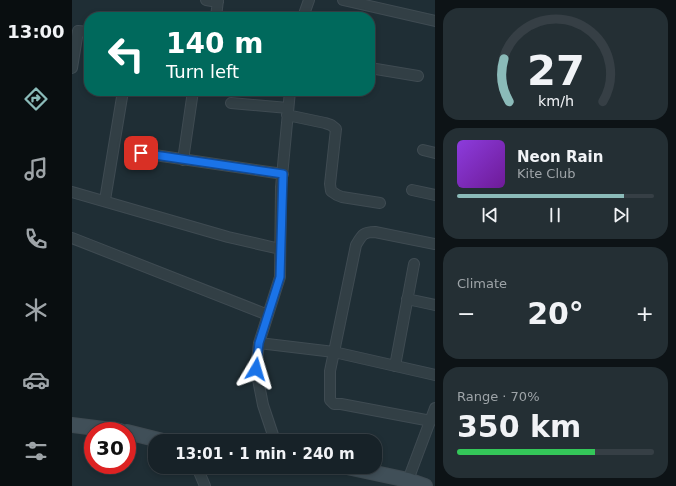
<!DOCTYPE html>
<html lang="en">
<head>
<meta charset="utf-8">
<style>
  :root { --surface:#172228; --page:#242f34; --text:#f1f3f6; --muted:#9ea4a8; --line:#363f45; --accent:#8bbbb9 }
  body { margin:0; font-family:"DejaVu Sans",sans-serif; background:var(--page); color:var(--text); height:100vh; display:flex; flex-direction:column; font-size:15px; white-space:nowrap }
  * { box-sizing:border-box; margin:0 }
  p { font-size:13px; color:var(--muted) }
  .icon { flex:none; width:22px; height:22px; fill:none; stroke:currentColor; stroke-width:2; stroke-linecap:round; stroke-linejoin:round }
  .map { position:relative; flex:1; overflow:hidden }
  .panel { display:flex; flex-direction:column; gap:8px; padding:8px; background:#0d1316; width:241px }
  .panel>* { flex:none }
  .banner { position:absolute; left:12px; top:12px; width:291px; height:84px; border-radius:16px; box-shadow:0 2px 6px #0003,0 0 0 1px var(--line); background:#00695c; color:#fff; overflow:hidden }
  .speed { position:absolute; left:12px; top:422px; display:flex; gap:8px; font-size:20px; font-weight:700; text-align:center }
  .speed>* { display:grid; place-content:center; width:52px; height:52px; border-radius:50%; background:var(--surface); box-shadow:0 2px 6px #0003,0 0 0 1px var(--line); line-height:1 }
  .speed .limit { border:6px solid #d22; background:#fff; color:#111 }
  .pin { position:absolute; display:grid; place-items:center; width:34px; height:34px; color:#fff; margin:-17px; border-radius:8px; box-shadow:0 2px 6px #0006 }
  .me { position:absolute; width:44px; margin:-22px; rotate:7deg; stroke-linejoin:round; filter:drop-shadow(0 0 3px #0008) }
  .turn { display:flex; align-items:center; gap:14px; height:84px; padding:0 16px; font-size:18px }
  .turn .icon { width:52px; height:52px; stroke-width:2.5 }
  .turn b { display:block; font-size:28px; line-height:34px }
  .big { font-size:30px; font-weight:700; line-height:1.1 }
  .panel .widget { flex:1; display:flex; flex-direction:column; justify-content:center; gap:6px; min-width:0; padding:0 14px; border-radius:16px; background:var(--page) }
  .panel .dial { align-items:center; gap:0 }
  .dial svg { height:104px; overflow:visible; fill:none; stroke:var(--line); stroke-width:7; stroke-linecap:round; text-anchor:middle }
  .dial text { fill:var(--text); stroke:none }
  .song { display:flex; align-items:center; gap:12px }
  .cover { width:48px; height:48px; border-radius:6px; background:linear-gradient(135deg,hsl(270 70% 55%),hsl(280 70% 35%)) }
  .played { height:4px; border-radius:2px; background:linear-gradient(90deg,var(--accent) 85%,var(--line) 85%) }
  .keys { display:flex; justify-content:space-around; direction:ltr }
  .heat { display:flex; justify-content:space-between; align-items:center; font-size:22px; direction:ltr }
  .charge { height:6px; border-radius:3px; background:linear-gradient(90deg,#34c759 70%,var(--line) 0) }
  .trip { position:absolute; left:76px; top:434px; width:234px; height:40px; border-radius:16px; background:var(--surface); box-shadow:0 2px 6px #0003,0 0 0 1px var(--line); font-weight:700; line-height:40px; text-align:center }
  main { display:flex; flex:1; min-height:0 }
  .tabs { display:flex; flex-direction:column; width:72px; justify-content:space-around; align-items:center; background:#090e10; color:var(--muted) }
  .tabs .icon { width:28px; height:28px }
  .tabs .on { color:var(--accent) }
  .tabs b { font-size:18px; color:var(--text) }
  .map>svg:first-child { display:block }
</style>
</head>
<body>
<main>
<nav class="tabs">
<b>13:00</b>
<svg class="icon on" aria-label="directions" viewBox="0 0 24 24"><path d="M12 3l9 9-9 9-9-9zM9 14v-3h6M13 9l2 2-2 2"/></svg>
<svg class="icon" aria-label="music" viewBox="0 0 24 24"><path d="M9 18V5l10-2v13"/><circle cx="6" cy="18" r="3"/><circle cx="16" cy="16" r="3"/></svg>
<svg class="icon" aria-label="phone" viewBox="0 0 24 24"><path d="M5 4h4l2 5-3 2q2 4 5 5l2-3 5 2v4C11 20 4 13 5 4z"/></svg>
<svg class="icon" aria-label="climate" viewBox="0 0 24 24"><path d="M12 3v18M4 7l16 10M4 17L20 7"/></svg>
<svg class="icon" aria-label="car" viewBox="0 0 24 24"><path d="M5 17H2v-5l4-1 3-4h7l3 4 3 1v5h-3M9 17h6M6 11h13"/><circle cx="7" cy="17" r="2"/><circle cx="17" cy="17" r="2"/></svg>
<svg class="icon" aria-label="filters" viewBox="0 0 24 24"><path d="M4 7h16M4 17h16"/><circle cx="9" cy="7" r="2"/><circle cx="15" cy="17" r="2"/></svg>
</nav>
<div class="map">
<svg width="363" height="486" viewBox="0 0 363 486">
  <rect width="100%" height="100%" fill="#1f2e35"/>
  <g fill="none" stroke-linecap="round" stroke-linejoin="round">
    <g stroke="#3f4b52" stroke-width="12">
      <path id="street" d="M134,0l12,2
        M271,0l92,21
        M144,17l2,-17
        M231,17l6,-17
        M0,68l6,-37 11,1
        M298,68l48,8
        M159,103l57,5
        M215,115l38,8 6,2 5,4 -6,55 1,7 6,4 5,2 38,6
        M351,150l12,3
        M69,153l142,21
        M111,160l10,-69
        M340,190l23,5
        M0,192l156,45 52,12
        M33,200l18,-109
        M0,238l196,77
        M335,299l28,6
        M187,343l21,-66 1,-90 9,-96
        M323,366l19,-102
        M359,421l-90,-17h-7l-4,-4v-29l4,-19 101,23
        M203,441l-12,-36 -7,-36 3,-26 75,9 22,-107c6,-10 7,-13 19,-13l60,12
        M125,467l8,19
        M336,480l27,-72"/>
    </g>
    <g stroke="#3f4b52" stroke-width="16">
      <path id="secondary" d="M0,425l48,6
        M55,432l36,9
        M275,467l61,13 17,6"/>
    </g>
    <use href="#street" stroke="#323f45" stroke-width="10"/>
    <use href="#secondary" stroke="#404f58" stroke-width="14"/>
  </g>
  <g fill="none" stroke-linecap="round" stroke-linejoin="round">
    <g stroke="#114b97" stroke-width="10">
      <path id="route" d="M69,153l142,21 -3,103 -21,66 -3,26"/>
    </g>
    <use href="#route" stroke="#1a73e8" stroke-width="7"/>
  </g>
</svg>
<div class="speed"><div class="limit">30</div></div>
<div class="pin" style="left:69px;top:153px;background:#d93025"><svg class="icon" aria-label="arrive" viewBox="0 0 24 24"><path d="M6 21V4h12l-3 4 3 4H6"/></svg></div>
<svg class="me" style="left:184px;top:369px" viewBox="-20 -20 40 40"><path d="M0-17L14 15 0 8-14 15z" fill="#1a73e8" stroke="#fff" stroke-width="4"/></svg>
<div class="trip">13:01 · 1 min · 240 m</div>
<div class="banner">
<div class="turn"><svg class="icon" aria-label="left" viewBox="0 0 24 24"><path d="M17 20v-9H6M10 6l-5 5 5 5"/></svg><div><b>140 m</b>Turn left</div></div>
</div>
</div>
<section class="panel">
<div class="widget dial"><svg viewBox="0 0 100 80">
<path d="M14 69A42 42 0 1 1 86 69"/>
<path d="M14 69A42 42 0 0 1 10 36" stroke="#8bbbb9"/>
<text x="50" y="56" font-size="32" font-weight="700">27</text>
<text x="50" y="72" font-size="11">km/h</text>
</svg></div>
<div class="widget">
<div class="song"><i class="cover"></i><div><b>Neon Rain</b><p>Kite Club</p></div></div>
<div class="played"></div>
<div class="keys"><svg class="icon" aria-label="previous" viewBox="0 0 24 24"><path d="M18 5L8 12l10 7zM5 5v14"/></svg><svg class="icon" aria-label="pause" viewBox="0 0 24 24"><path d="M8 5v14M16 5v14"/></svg><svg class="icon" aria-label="next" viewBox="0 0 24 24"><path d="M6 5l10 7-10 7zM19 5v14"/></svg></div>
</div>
<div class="widget"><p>Climate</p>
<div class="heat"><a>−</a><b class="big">20°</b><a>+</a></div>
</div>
<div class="widget"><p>Range · 70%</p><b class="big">350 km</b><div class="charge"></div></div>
</section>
</main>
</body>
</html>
